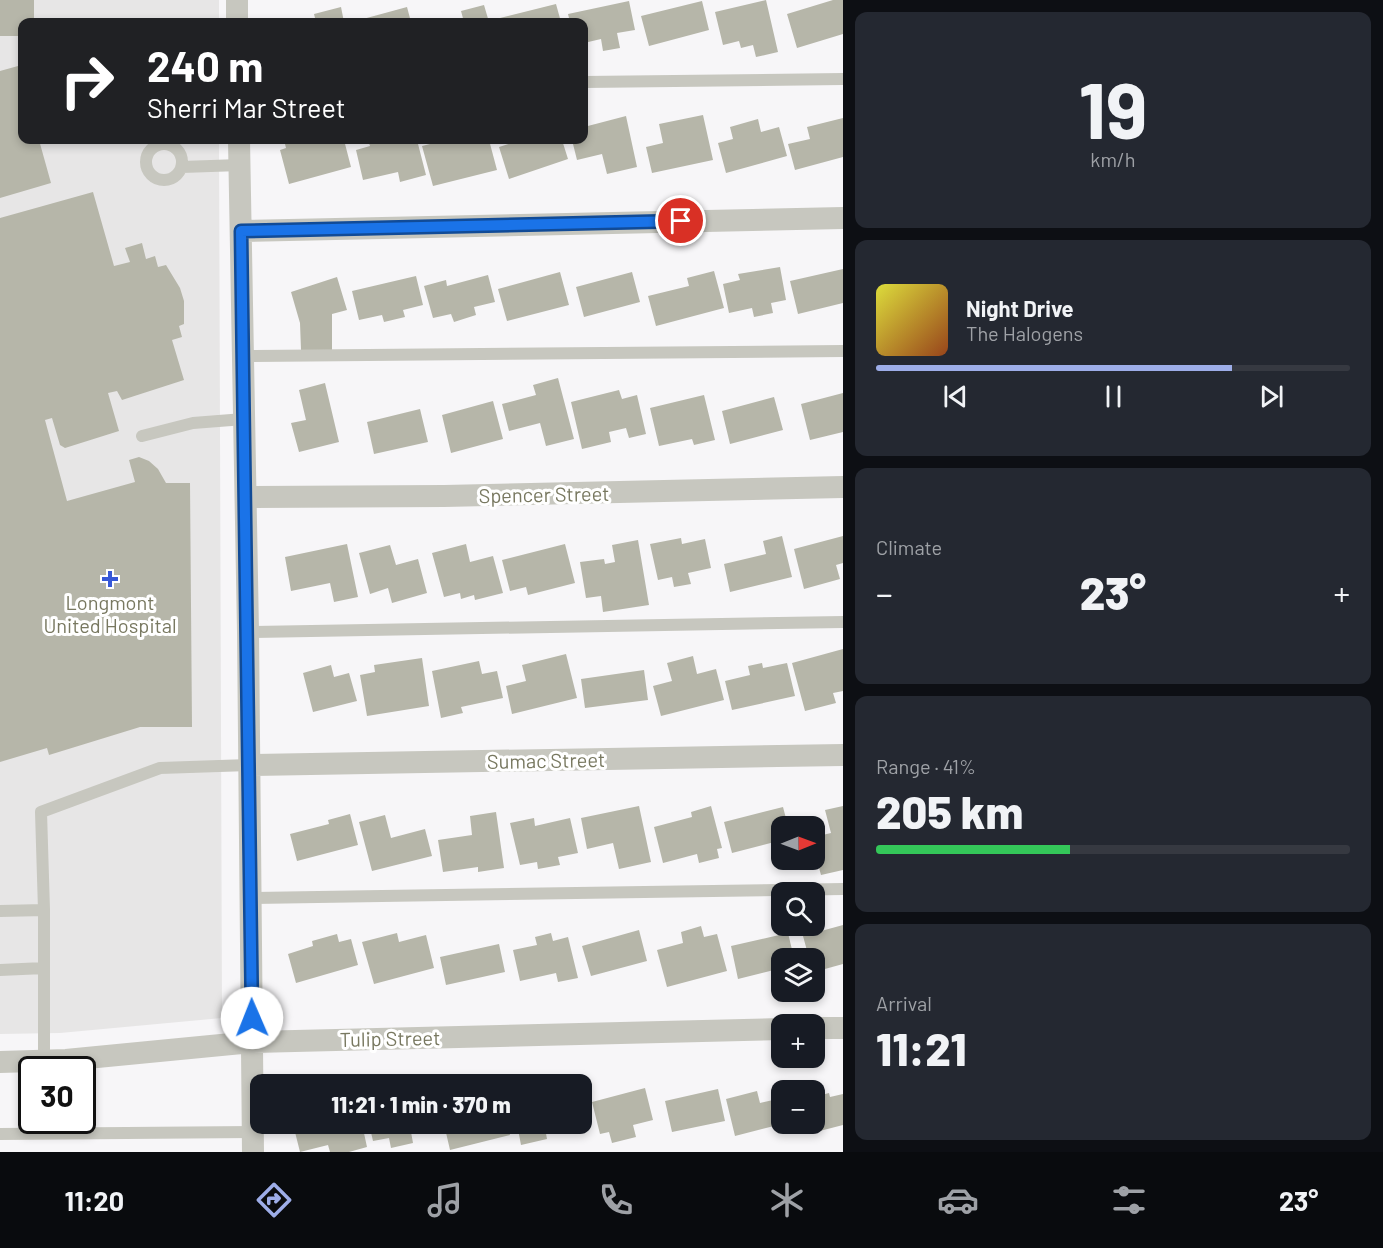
<!DOCTYPE html>
<html lang="en">
<head>
<meta charset="utf-8">
<style>
  :root { --surface:#171b24; --page:#242831; --text:#f1f3f6; --muted:#9ea1a6; --line:#363941; --accent:#9dade8 }
  body { margin:0; font-family:Barlow,sans-serif; background:var(--page); color:var(--text); height:100vh; display:flex; flex-direction:column; font-size:22px; white-space:nowrap }
  * { box-sizing:border-box; margin:0 }
  p { font-size:20px; color:var(--muted) }
  .icon { flex:none; width:33px; height:33px; fill:none; stroke:currentColor; stroke-width:2; stroke-linecap:round; stroke-linejoin:round }
  .map { position:relative; flex:1; overflow:hidden }
  .details { display:flex; flex-direction:column; gap:12px; padding:12px; background:#0d0f14; width:540px }
  .details>* { flex:none }
  .guide { position:absolute; left:18px; top:18px; width:570px; height:126px; border-radius:12px; box-shadow:0 3px 9px #0003; background:#202124; color:#fff; overflow:hidden }
  .needle { width:39px; rotate:89deg }
  .tools { position:absolute; left:771px; top:816px; display:grid; gap:12px }
  .tools a { display:grid; place-items:center; width:54px; height:54px; border-radius:12px; background:var(--surface); box-shadow:0 3px 9px #0003; font-size:30px }
  .speed { position:absolute; left:18px; top:1056px; display:flex; gap:12px; font-size:30px; font-weight:700; text-align:center }
  .speed>* { display:grid; place-content:center; width:78px; height:78px; border-radius:50%; background:var(--surface); box-shadow:0 3px 9px #0003; line-height:1 }
  .speed .limit { border:3px solid #111; border-radius:9px; background:#fff; color:#111 }
  .pin { position:absolute; display:grid; place-items:center; width:51px; height:51px; color:#fff; margin:-26px; border:3px solid #fff; border-radius:50%; box-shadow:0 2px 6px #0007 }
  .me { position:absolute; width:66px; margin:-33px; rotate:359deg; stroke-linejoin:round; filter:drop-shadow(0 0 4px #0008) }
  .turn { display:flex; align-items:center; gap:21px; height:126px; padding:0 30px; font-size:27px }
  .turn .icon { width:78px; height:78px; stroke-width:2.5 }
  .turn b { display:block; font-size:42px; line-height:51px }
  .big { font-size:45px; font-weight:800; line-height:1.1 }
  .details .card { flex:1; display:flex; flex-direction:column; justify-content:center; gap:9px; min-width:0; padding:0 21px; border-radius:12px; background:var(--page) }
  .details .dial { align-items:center; gap:0 }
  .dial b { font-size:78px; line-height:1 }
  .song { display:flex; align-items:center; gap:18px }
  .cover { width:72px; height:72px; border-radius:9px; background:linear-gradient(135deg,hsl(60 70% 55%),hsl(20 70% 35%)) }
  .played { height:6px; border-radius:3px; background:linear-gradient(90deg,var(--accent) 75%,var(--line) 75%) }
  .keys { display:flex; justify-content:space-around; direction:ltr }
  .heat { display:flex; justify-content:space-between; align-items:center; font-size:33px; direction:ltr }
  .charge { height:9px; border-radius:4px; background:linear-gradient(90deg,#34c759 41%,var(--line) 0) }
  .trip { position:absolute; left:250px; top:1074px; width:342px; height:60px; border-radius:12px; background:var(--surface); box-shadow:0 3px 9px #0003; font-weight:800; line-height:60px; text-align:center }
  .dock { display:flex; height:96px; justify-content:space-around; align-items:center; background:#090b0e; color:var(--muted) }
  .dock .icon { width:42px; height:42px }
  .dock .current { color:var(--accent) }
  .dock b { font-size:27px; color:var(--text) }
  main { display:flex; flex:1; min-height:0 }
  .map>svg:first-child { display:block }
</style>
</head>
<body>
<main>
<div class="map">
<svg width="843" height="1152" viewBox="0 0 843 1152">
  <rect width="100%" height="100%" fill="#f7f6f8"/>
  <path fill="#e7e6e6" d="M0,0h219v22h-197v118h197l3,878 -162,15 -60,1z"/>
  <path fill="#b6b6a9" d="M0,0h34v22h-12v14h-22z
    M766,0l12,52 -22,5 -3,-12 -12,3 -2,-7 -16,4 -8,-33z
    M833,0h10v34l-46,14 -10,-34z
    M629,1l6,29 -18,3 3,15 -17,3 -2,-12 -17,4v-21h-14l-2,-8z
    M702,1l7,29 -60,16 -8,-30z
    M556,4l5,18h-65v-3z
    M484,5l5,17h-25l-3,-11z
    M341,7l3,15h-28l-2,-8z
    M407,7l4,15h-47l-1,-3z
    M18,66l4,16v58h17l12,43 -51,15v-127z
    M703,115l10,45 -61,13 -6,-26 17,-4 -4,-19z
    M626,116l11,51 -30,7 -5,-20 -25,6 -5,-20h12v-13z
    M843,118v39l-48,13 -7,-26 22,-5 -3,-12z
    M758,119l3,13 18,-5 8,29 -61,17 -8,-30 15,-4 -3,-12z
    M284,140h60l7,27 -62,17 -9,-34 6,-2z
    M368,140h49l9,35 -26,7 -2,-10 -35,8 -7,-30 14,-4z
    M446,140h43l8,30 -64,16 -11,-40z
    M521,140h41l6,19 -59,20 -10,-32z
    M93,192l21,74 16,-4 -5,-14 17,-5 4,16 9,-3 3,11 8,-2 14,23 4,13v23l-5,2 3,11 -10,3 12,40 -62,20 -5,-9 -9,2 11,38 -54,17 -5,-3 -8,-27 -7,2 22,81 68,-19 -6,-22 10,-3 10,4 9,8 8,14h24l2,244h-52l-91,28 -2,-7 -47,14v-544z
    M780,267l6,33 -15,3 2,10 -19,4 -2,-9 -23,5 -6,-29 17,-4 -2,-6z
    M843,269v34l-45,11 -8,-33z
    M714,271l10,37 -68,18 -8,-30 41,-10 -2,-8z
    M560,272l9,33 -62,16 -9,-32z
    M632,272l8,30 -56,15 -8,-30z
    M488,275l7,27 -21,5 2,8 -22,7 -3,-8 -18,4 -9,-32 22,-6 1,6z
    M416,276l7,29 -20,5 2,7 -21,5 -2,-7 -23,5 -7,-29z
    M337,277l10,33 -15,4v37l-31,-1 -1,-27 -9,-31z
    M558,378l16,61 -28,7 -6,-23 -31,8 -7,-27 34,-9 -3,-10z
    M325,383l14,59 -40,10 -8,-29 15,-3 -7,-30z
    M619,390l3,9 15,-4 9,39 -17,4 -3,-10 -17,4 2,10 -29,7 -11,-47z
    M843,393v39l-33,8 -9,-36z
    M704,395l11,45 -21,5 -2,-6 -33,7 -9,-38z
    M774,397l9,33 -53,14 -8,-33z
    M493,401l10,38 -52,14 -9,-38z
    M420,409l8,33 -54,12 -7,-32z
    M782,536l10,41 -62,15 -6,-28 42,-10 -3,-13z
    M843,536v27l-7,2 4,14 -36,10 -10,-40z
    M681,538l1,6 23,-5 6,29 -23,5 3,11 -17,3 -2,-10 -14,3 -8,-36z
    M638,540l11,65 -46,7 -2,-16 -15,2 -6,-36 24,-3 1,5 10,-2 -3,-17z
    M347,544l11,53 -24,5 -4,-19 -39,8 -6,-34z
    M466,544l4,18 23,-6 10,37 -28,7 -1,-5 -13,4 -1,-6 -16,4 -12,-44z
    M565,544l10,39 -47,12 -2,-8 -16,4 -8,-31z
    M390,545l6,20 22,-6 9,34 -35,10 -4,-15 -18,6 -11,-41z
    M843,649v42l-10,2 3,10 -31,8 -13,-48z
    M566,654l11,44 -65,16 -6,-28 20,-5 -4,-16z
    M693,656l4,18 19,-5 8,31 -63,16 -8,-30 19,-5 -5,-18z
    M422,658l7,48 -62,10 -7,-41 15,-3 -1,-7z
    M479,661l3,13 15,-3 6,27 -42,9 2,6 -22,5 -9,-47z
    M762,663l1,5 24,-5 8,33 -63,14 -7,-29 25,-6 -2,-9z
    M331,665l3,12 15,-4 8,28 -44,11 -10,-39z
    M644,670l4,30 -63,8 -4,-29z
    M639,806l12,56 -32,7 -6,-26 -26,6 -6,-31z
    M711,806l11,42 -5,1 2,9 -20,5 -2,-9 -34,9 -9,-36 38,-10 -1,-5z
    M843,806v64l-22,5 -3,-11 -9,3 -2,-7h7v-23l17,-4 -6,-23z
    M783,807l5,19h-6v14l-50,13 -8,-31z
    M496,812l8,56 -26,4v-5l-35,5 -5,-32 34,-5 -2,-19z
    M350,814l8,31 -61,16 -7,-27 39,-10 -1,-4z
    M385,815l6,23 34,-9 7,27 -60,15 -13,-49z
    M534,818l1,8 35,-8 8,35 -20,4 2,8 -22,4 -1,-7 -17,3 -10,-42z
    M843,925v39l-29,8v-14h-5l-6,-22z
    M701,926l3,11 13,-3 10,37 -60,16 -10,-37 26,-7 -2,-11z
    M639,930l8,31 -56,15 -9,-30z
    M397,933l2,9 27,-7 8,33 -60,16 -12,-42z
    M551,933l2,8 15,-4 10,41 -20,4 -2,-9 -36,8 -7,-31 24,-5 -2,-8z
    M788,933l6,25h-12v10l-44,11 -7,-33z
    M337,934l2,8 12,-3 7,26 -62,18 -8,-29 25,-8 -1,-5z
    M499,944l6,28 -59,13 -6,-28z
    M645,1088l8,32 -20,5 3,12 -24,6 -3,-11 -9,2 -8,-32z
    M718,1089l7,32 -53,11 -7,-31z
    M757,1091l3,12 22,-5v26l-47,12 -9,-37z
    M829,1093l1,4 13,-3v31l-35,9 -2,-10h8v-27z
    M293,1124h69l5,23 -18,5h-19l-2,-7 -28,7z
    M369,1124h65l1,3 -24,5 2,11 -22,5 -2,-10 -16,3z
    M444,1124h63l3,11 -60,15z
    M517,1124h46v1l-18,3 2,11 -26,6z"/>
  <g fill="none" stroke-linecap="round" stroke-linejoin="round">
    <path stroke="#c7c7bf" stroke-width="12" d="M584,82l259,-3
      M146 162a18 18 0 1 1 36 0a18 18 0 1 1-36 0Z
      M182,167l58,-2
      M243,356l600,-5
      M142,436l51,-13 51,-4
      M248,632l595,-10
      M251,898l592,-9
      M0,911l44,-1
      M0,970l44,-2
      M44,1060v-150l-3,-98 119,-44 89,-3
      M0,1134l253,-2"/>
    <path stroke="#c7c7bf" stroke-width="22" d="M237,0v22
      M239,140l9,492 5,520
      M241,231l602,-13
      M246,497l198,-1 399,-9
      M249,765l594,-10
      M814,1028h29
      M0,1062l66,-2 186,-18 530,-13"/>
  </g>
  <g fill="none" stroke-linecap="round" stroke-linejoin="round">
    <g stroke="#114b97" stroke-width="15">
      <path id="route" d="M252,1018l-11,-787 440,-10"/>
    </g>
    <use href="#route" stroke="#1a73e8" stroke-width="10"/>
  </g>
  <path fill="#3758d7" stroke="#fff" stroke-width="2" d="M107 570h6v6h6v6h-6v6h-6v-6h-6v-6h6z"/>
  <g text-anchor="middle" dominant-baseline="central" stroke-width="6" stroke-linejoin="round" paint-order="stroke">
    <g font-size="20" fill="#787860" stroke="#fff">
      <text transform="translate(544 494) rotate(-1)">Spencer Street</text>
      <text transform="translate(546 760) rotate(-1)">Sumac Street</text>
      <text transform="translate(390 1038) rotate(-1)">Tulip Street</text>
    </g>
    <g font-size="20" fill="#787860" stroke="#fff">
      <text x="110" y="602">Longmont<tspan x="110" dy="23">United Hospital</tspan></text>
    </g>
  </g>
</svg>
<div class="tools">
<a><svg class="needle" viewBox="-14 -14 28 28"><path d="M0-13l5 13h-10z" fill="#e53935"/><path d="M0 13l5-13h-10z" fill="#9ea1a6"/></svg></a>
<a><svg class="icon" aria-label="search" viewBox="0 0 24 24"><circle cx="10" cy="10" r="6"/><path d="M15 15l6 6"/></svg></a>
<a><svg class="icon" aria-label="layers" viewBox="0 0 24 24"><path d="M12 4l9 5-9 5-9-5zM3 14l9 5 9-5"/></svg></a>
<a>+</a>
<a>−</a>
</div>
<div class="speed"><div class="limit">30</div></div>
<div class="pin" style="left:681px;top:221px;background:#d93025"><svg class="icon" aria-label="arrive" viewBox="0 0 24 24"><path d="M6 21V4h12l-3 4 3 4H6"/></svg></div>
<svg class="me" style="left:252px;top:1018px" viewBox="-20 -20 40 40"><circle r="19" fill="#fff"/><path d="M0-13L10 11 0 6-10 11z" fill="#1a73e8"/></svg>
<div class="trip">11:21 · 1 min · 370 m</div>
<div class="guide">
<div class="turn"><svg class="icon" aria-label="right" viewBox="0 0 24 24"><path d="M7 20v-9h11M14 6l5 5-5 5"/></svg><div><b>240 m</b>Sherri Mar Street</div></div>
</div>
</div>
<section class="details">
<div class="card dial"><b>19</b><p>km/h</p></div>
<div class="card">
<div class="song"><i class="cover"></i><div><b>Night Drive</b><p>The Halogens</p></div></div>
<div class="played"></div>
<div class="keys"><svg class="icon" aria-label="previous" viewBox="0 0 24 24"><path d="M18 5L8 12l10 7zM5 5v14"/></svg><svg class="icon" aria-label="pause" viewBox="0 0 24 24"><path d="M8 5v14M16 5v14"/></svg><svg class="icon" aria-label="next" viewBox="0 0 24 24"><path d="M6 5l10 7-10 7zM19 5v14"/></svg></div>
</div>
<div class="card"><p>Climate</p>
<div class="heat"><a>−</a><b class="big">23°</b><a>+</a></div>
</div>
<div class="card"><p>Range · 41%</p><b class="big">205 km</b><div class="charge"></div></div>
<div class="card"><p>Arrival</p><b class="big">11:21</b></div>
</section>
</main>
<nav class="dock">
<b>11:20</b>
<svg class="icon current" aria-label="directions" viewBox="0 0 24 24"><path d="M12 3l9 9-9 9-9-9zM9 14v-3h6M13 9l2 2-2 2"/></svg>
<svg class="icon" aria-label="music" viewBox="0 0 24 24"><path d="M9 18V5l10-2v13"/><circle cx="6" cy="18" r="3"/><circle cx="16" cy="16" r="3"/></svg>
<svg class="icon" aria-label="phone" viewBox="0 0 24 24"><path d="M5 4h4l2 5-3 2q2 4 5 5l2-3 5 2v4C11 20 4 13 5 4z"/></svg>
<svg class="icon" aria-label="climate" viewBox="0 0 24 24"><path d="M12 3v18M4 7l16 10M4 17L20 7"/></svg>
<svg class="icon" aria-label="car" viewBox="0 0 24 24"><path d="M5 17H2v-5l4-1 3-4h7l3 4 3 1v5h-3M9 17h6M6 11h13"/><circle cx="7" cy="17" r="2"/><circle cx="17" cy="17" r="2"/></svg>
<svg class="icon" aria-label="filters" viewBox="0 0 24 24"><path d="M4 7h16M4 17h16"/><circle cx="9" cy="7" r="2"/><circle cx="15" cy="17" r="2"/></svg>
<b>23°</b>
</nav>
</body>
</html>
